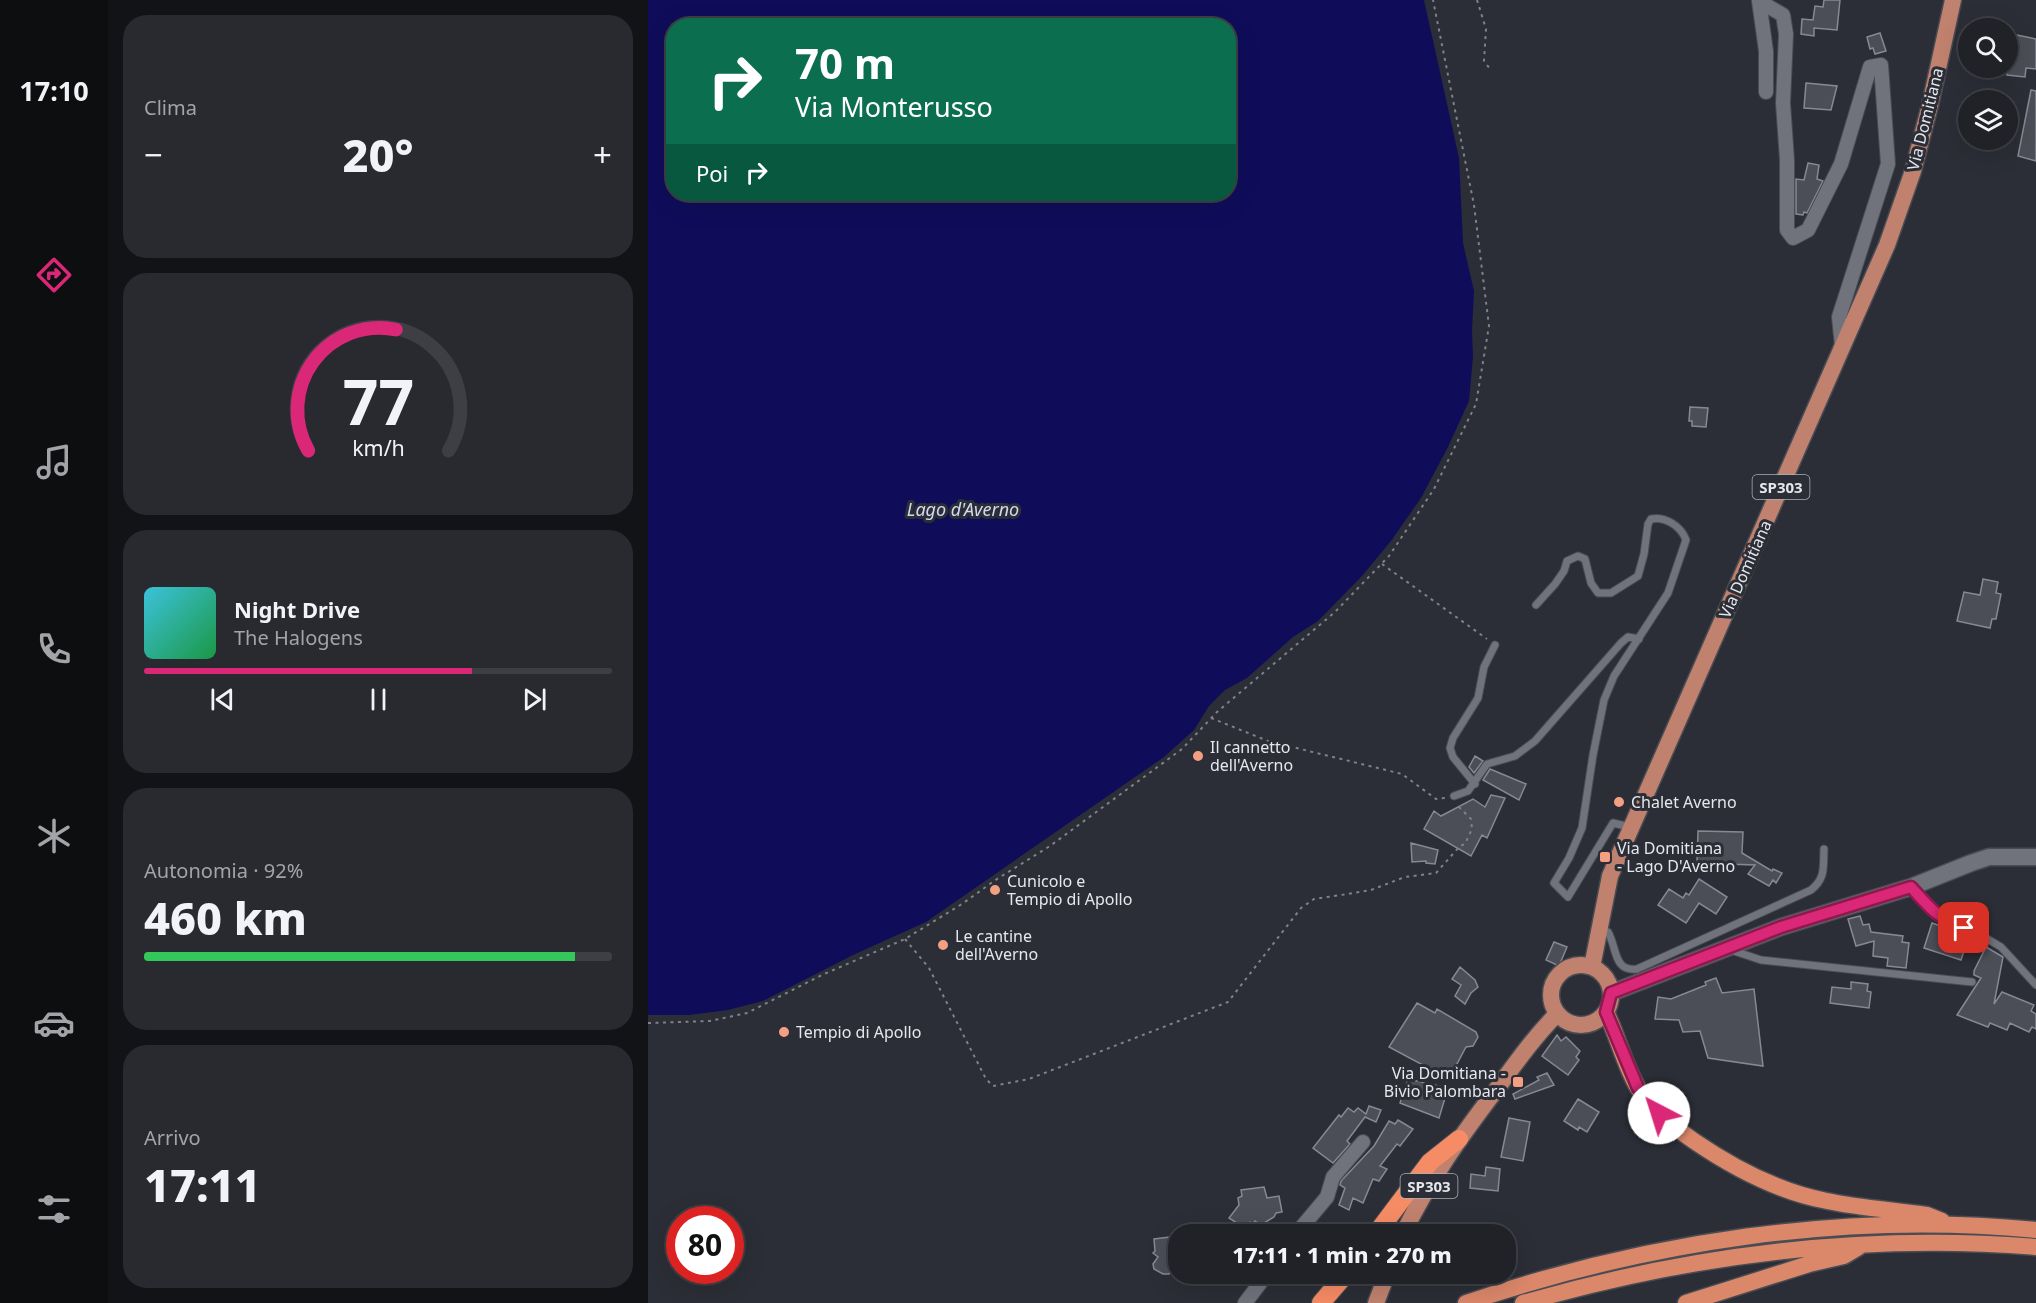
<!DOCTYPE html>
<html lang="it">
<head>
<meta charset="utf-8">
<style>
  :root { --surface:#202228; --page:#282a30; --text:#f1f3f6; --muted:#a2a4a8; --line:#3d3f45; --accent:#db2777 }
  body { margin:0; font-family:"Noto Sans",sans-serif; background:var(--page); color:var(--text); height:100vh; display:flex; flex-direction:column; font-size:22px; white-space:nowrap }
  * { box-sizing:border-box; margin:0 }
  p { font-size:20px; color:var(--muted) }
  .icon { flex:none; width:33px; height:33px; fill:none; stroke:currentColor; stroke-width:2; stroke-linecap:round; stroke-linejoin:round }
  .map { position:relative; flex:1; overflow:hidden }
  .sheet { display:flex; flex-direction:column; gap:15px; padding:15px; background:#121316; width:540px }
  .sheet>* { flex:none }
  .banner { position:absolute; left:18px; top:18px; width:570px; height:183px; border-radius:24px; box-shadow:0 6px 24px #0002,0 0 0 2px var(--line); background:#0b6e4f; color:#fff; overflow:hidden }
  .buttons { position:absolute; left:1310px; top:18px; display:grid; gap:12px }
  .buttons a { display:grid; place-items:center; width:60px; height:60px; border-radius:50%; background:var(--surface); box-shadow:0 6px 24px #0002,0 0 0 2px var(--line); font-size:30px }
  .speed { position:absolute; left:18px; top:1206px; display:flex; gap:12px; font-size:30px; font-weight:700; text-align:center }
  .speed>* { display:grid; place-content:center; width:78px; height:78px; border-radius:50%; background:var(--surface); box-shadow:0 6px 24px #0002,0 0 0 2px var(--line); line-height:1 }
  .speed .limit { border:9px solid #d22; background:#fff; color:#111 }
  .pin { position:absolute; display:grid; place-items:center; width:51px; height:51px; color:#fff; margin:-26px; border-radius:12px; box-shadow:0 3px 9px #0006 }
  .me { position:absolute; width:66px; margin:-33px; rotate:320deg; stroke-linejoin:round; filter:drop-shadow(0 0 4px #0008) }
  .turn { display:flex; align-items:center; gap:21px; height:126px; padding:0 30px; font-size:27px }
  .turn .icon { width:78px; height:78px; stroke-width:2.5 }
  .turn b { display:block; font-size:42px; line-height:51px }
  .then { display:flex; align-items:center; height:57px; padding:0 30px; background:#0003; gap:12px; font-size:22px }
  .big { font-size:45px; font-weight:800; line-height:1.1 }
  .sheet .widget { flex:1; display:flex; flex-direction:column; justify-content:center; gap:9px; min-width:0; padding:0 21px; border-radius:24px; background:var(--page) }
  .sheet .dial { align-items:center; gap:0 }
  .dial svg { height:156px; overflow:visible; fill:none; stroke:var(--line); stroke-width:7; stroke-linecap:round; text-anchor:middle }
  .dial text { fill:var(--text); stroke:none }
  .song { display:flex; align-items:center; gap:18px }
  .cover { width:72px; height:72px; border-radius:9px; background:linear-gradient(135deg,hsl(190 70% 55%),hsl(140 70% 35%)) }
  .played { height:6px; border-radius:3px; background:linear-gradient(90deg,var(--accent) 70%,var(--line) 70%) }
  .keys { display:flex; justify-content:space-around; direction:ltr }
  .heat { display:flex; justify-content:space-between; align-items:center; font-size:33px; direction:ltr }
  .charge { height:9px; border-radius:4px; background:linear-gradient(90deg,#34c759 92%,var(--line) 0) }
  .trip { position:absolute; left:520px; top:1224px; width:348px; height:60px; border-radius:24px; background:var(--surface); box-shadow:0 6px 24px #0002,0 0 0 2px var(--line); font-weight:800; line-height:60px; text-align:center }
  main { display:flex; flex:1; min-height:0 }
  .dock { display:flex; flex-direction:column; width:108px; justify-content:space-around; align-items:center; background:#0d0e10; color:var(--muted) }
  .dock .icon { width:42px; height:42px }
  .dock .current { color:var(--accent) }
  .dock b { font-size:27px; color:var(--text) }
  .map>svg:first-child { display:block }
</style>
</head>
<body>
<main>
<nav class="dock">
<b>17:10</b>
<svg class="icon current" aria-label="directions" viewBox="0 0 24 24"><path d="M12 3l9 9-9 9-9-9zM9 14v-3h6M13 9l2 2-2 2"/></svg>
<svg class="icon" aria-label="music" viewBox="0 0 24 24"><path d="M9 18V5l10-2v13"/><circle cx="6" cy="18" r="3"/><circle cx="16" cy="16" r="3"/></svg>
<svg class="icon" aria-label="phone" viewBox="0 0 24 24"><path d="M5 4h4l2 5-3 2q2 4 5 5l2-3 5 2v4C11 20 4 13 5 4z"/></svg>
<svg class="icon" aria-label="climate" viewBox="0 0 24 24"><path d="M12 3v18M4 7l16 10M4 17L20 7"/></svg>
<svg class="icon" aria-label="car" viewBox="0 0 24 24"><path d="M5 17H2v-5l4-1 3-4h7l3 4 3 1v5h-3M9 17h6M6 11h13"/><circle cx="7" cy="17" r="2"/><circle cx="17" cy="17" r="2"/></svg>
<svg class="icon" aria-label="filters" viewBox="0 0 24 24"><path d="M4 7h16M4 17h16"/><circle cx="9" cy="7" r="2"/><circle cx="15" cy="17" r="2"/></svg>
</nav>
<section class="sheet">
<div class="widget"><p>Clima</p>
<div class="heat"><a>−</a><b class="big">20°</b><a>+</a></div>
</div>
<div class="widget dial"><svg viewBox="0 0 100 80">
<path d="M14 69A42 42 0 1 1 86 69"/>
<path d="M14 69A42 42 0 0 1 59 7" stroke="#db2777"/>
<text x="50" y="56" font-size="32" font-weight="700">77</text>
<text x="50" y="72" font-size="11">km/h</text>
</svg></div>
<div class="widget">
<div class="song"><i class="cover"></i><div><b>Night Drive</b><p>The Halogens</p></div></div>
<div class="played"></div>
<div class="keys"><svg class="icon" aria-label="previous" viewBox="0 0 24 24"><path d="M18 5L8 12l10 7zM5 5v14"/></svg><svg class="icon" aria-label="pause" viewBox="0 0 24 24"><path d="M8 5v14M16 5v14"/></svg><svg class="icon" aria-label="next" viewBox="0 0 24 24"><path d="M6 5l10 7-10 7zM19 5v14"/></svg></div>
</div>
<div class="widget"><p>Autonomia · 92%</p><b class="big">460 km</b><div class="charge"></div></div>
<div class="widget"><p>Arrivo</p><b class="big">17:11</b></div>
</section>
<div class="map">
<svg width="1388" height="1303" viewBox="0 0 1388 1303">
  <rect width="100%" height="100%" fill="#2b2e36"/>
  <path fill="#0f0d5a" fill-rule="evenodd" d="M0,0h776l35,158 4,85 11,48 -2,40 1,26 -4,44 -21,46 -27,51 -30,43 -29,35 -44,45 -25,16 -46,41 -22,12 -16,16 -15,24 -30,27 -238,165 -73,33 -90,46 -35,9 -39,5h-41zM26,26h554v168h-554z"/>
  <path fill="#4b4e57" stroke="#868993" stroke-width="1.5" d="M1176,0h16l-3,30 -23,-2v8l-13,-2 1,-15 11,1 2,-14 8,1z
    M1232,33l6,18 -11,3 -2,-6 -3,1 -3,-12z
    M1359,33l29,6v30l-10,-1 -1,9 -18,-2z
    M1158,83l31,3 -6,24 -27,-2z
    M1383,90l5,1v70l-18,-5z
    M1160,163l11,2 -2,14 6,2 -16,32 -3,-1 -1,3 -7,-1v-35l8,1z
    M1042,407l18,1 -2,19 -14,-1v-5h-3z
    M1335,579l15,3 -2,11 5,1 -5,25h-4l-2,9 -33,-7 7,-29 16,3z
    M827,756l8,5 -9,12 -5,-6z
    M842,769l36,15 -7,16 -36,-20z
    M843,795l14,3 -18,40 -5,-3 -11,21 -47,-27 10,-18 7,5 32,-17 12,8z
    M1050,831l45,1 -1,21 30,18 1,-2 9,4 -6,10 -3,-3 -4,6 -21,-12 7,-9 -58,-2z
    M763,843l27,7 -3,14 -9,-1v-2l-14,1z
    M1051,879l28,18 -11,17 -17,-11 -13,20 -28,-18 11,-16 14,9 3,-5 3,2z
    M1212,916l3,9 6,-1 2,8 32,4 -1,6 7,1 -3,25 -19,-2 1,-8 -15,-2 1,-15 -18,5 -8,-27z
    M1284,923l37,13 -8,24 -37,-12z
    M906,942l13,5 -8,19 -13,-6z
    M1338,947l17,10 -9,47 8,-12 32,13 -3,6 5,3v15l-4,-2 -3,5 -19,-9 -3,7 -17,-7 -2,4 -31,-12 24,-37 -7,-3v-4z
    M812,967l15,13 3,7 -7,6 -6,11 -10,-8 6,-11 -9,-6z
    M1068,978l6,15 32,-4 9,77 -55,-8 -8,-27 -17,1 -4,-12 -24,-1 3,-22 13,2 35,-14 -1,-3z
    M1203,982l17,2 -1,7 4,1 -2,16 -39,-5 2,-16 19,2z
    M769,1003l18,10 2,-4 39,23 2,5 -5,9 -7,1 -17,32 -60,-32z
    M909,1035l4,6 5,-4 14,14 -4,6 3,3 -11,15 -26,-19z
    M899,1073l7,12 -39,14 -2,-5 26,-14 -2,-3z
    M760,1079l40,9 -9,30 -39,-15z
    M930,1099l21,13 -12,20 -8,-5 -1,3 -14,-9z
    M721,1106l12,4 -5,12 -11,-5 -18,24 3,3 -17,19 -20,-15 26,-33 2,2 7,-9 6,4 4,-4 8,6z
    M861,1118l21,4 -7,39 -22,-4z
    M750,1120l15,9 -13,17 -3,-2 -17,22 7,3 -8,12 -6,-2 -10,24 -10,-5 -4,12 -10,-5 6,-17 -5,-3 1,-4 33,-35 15,-25 6,3z
    M838,1167l14,2 -2,22 -28,-3 1,-14 14,2z
    M616,1187l3,11 12,-2 3,16 -6,1 -2,4 -13,8 -6,-4 -2,3 -3,-2 -4,7 -17,-11 10,-13 -1,-7 4,-2 -1,-6z
    M522,1237l9,6v16l-10,15h-6l-9,-5 -1,-5 5,-7 -5,-4 2,-2 -1,-12z"/>
  <g fill="none" stroke-linecap="round" stroke-linejoin="round">
    <g stroke="#4a4c53" stroke-width="9">
      <path id="service" d="M888,605l19,-21 9,-13 3,-10 11,-5 7,3 6,24 7,10h13l27,-17 6,-22 4,-30 3,-5c14,-3 30,7 35,21l-18,53 -54,83 -10,24 -11,55 -11,73 -13,30 -15,25 14,14 45,-74 17,4
        M827,784l-22,-27 -3,-9 3,-10 25,-40 6,-31 11,-22
        M806,796l14,-5 19,-27 28,-8 20,-15 86,-98 7,-6 11,2
        M1265,889l18,22 18,12 30,11 22,13 35,38
        M952,929l8,3c9,15 5,40 29,37l174,-79c15,-12 12,-23 13,-41
        M1083,950l30,10 211,22"/>
    </g>
    <g stroke="#4a4c53" stroke-width="16">
      <path id="minor" d="M1118,92v-41l-7,-50 24,14 3,19 -3,69 4,57v70l6,8 15,-8 33,-66 29,-97 11,-2 7,99 -49,153 3,30
        M648,1234l31,-37 6,-20 30,-35
        M597,1303l22,-29"/>
    </g>
    <g stroke="#4a4c53" stroke-width="19">
      <path id="tertiary" d="M963,993l170,-66 130,-40 60,-24 18,-6h47"/>
    </g>
    <g stroke="#4a4c53" stroke-width="19">
      <path id="primary" d="M903 995a30 30 0 1 1 60 0a30 30 0 1 1-60 0Z
        M944,967l18,-91 277,-631 26,-74 17,-66 23,-105
        M755,1234c25,-52 58,-98 93,-144 19,-26 38,-53 61,-76
        M728,1303l11,-29"/>
    </g>
    <g stroke="#4a4c53" stroke-width="19">
      <path id="trunk" d="M958,1012c12,25 18,52 32,76 13,22 36,39 56,53 41,28 85,51 133,60 33,7 67,9 100,14l15,6
        M818,1303c181,-61 379,-92 570,-73
        M875,1303c167,-48 339,-70 513,-56
        M1038,1303l123,-39 35,-8 15,-9"/>
    </g>
    <g stroke="#4a4c53" stroke-width="20">
      <path id="motorway" d="M728,1234l54,-72 29,-23
        M673,1303l25,-29"/>
    </g>
    <path stroke="#7f8289" stroke-width="2" stroke-dasharray="3 4.5" stroke-linecap="butt" d="M829,0l9,29 -2,32 6,8
      M734,564l105,75
      M563,718l57,23 134,33 34,25 9,-1
      M257,939l24,29 57,111 7,7 36,-7 199,-77 73,-94 13,-9 40,-6 17,-3 34,-13 31,-4 24,-27 5,-2 7,-15 -1,-10 -14,-14
      M0,1023l62,-2 37,-8 77,-39 81,-35 57,-35 35,-25 53,-33 132,-97 35,-37 118,-100 54,-56 45,-67 42,-85 13,-78 -15,-121 -41,-205"/>
    <use href="#service" stroke="#70737c" stroke-width="7"/>
    <use href="#minor" stroke="#70737c" stroke-width="14"/>
    <use href="#tertiary" stroke="#70737c" stroke-width="16"/>
    <use href="#primary" stroke="#c0826e" stroke-width="16"/>
    <use href="#trunk" stroke="#db876a" stroke-width="16"/>
    <use href="#motorway" stroke="#f68c65" stroke-width="18"/>
  </g>
  <g fill="none" stroke-linecap="round" stroke-linejoin="round">
    <g stroke="#8e194d" stroke-width="15">
      <path id="route" d="M1011,1113l-21,-25 -32,-76 5,-19 170,-66 130,-40c19,21 26,31 53,41"/>
    </g>
    <use href="#route" stroke="#db2777" stroke-width="10"/>
  </g>
  <g fill="#f3a082" stroke="#2b2e36" stroke-width="2">
    <circle cx="550" cy="756" r="6"/>
    <circle cx="971" cy="802" r="6"/>
    <rect x="951" y="851" width="12" height="12" rx="3"/>
    <circle cx="347" cy="890" r="6"/>
    <circle cx="295" cy="945" r="6"/>
    <circle cx="136" cy="1032" r="6"/>
    <rect x="864" y="1076" width="12" height="12" rx="3"/>
  </g>
  <g text-anchor="middle" dominant-baseline="central" stroke-width="6" stroke-linejoin="round" paint-order="stroke">
    <g fill="#2b2e36" stroke="#adb0b5" stroke-width="1.5">
      <rect x="1104.5" y="475" width="57" height="24" rx="4.5"/>
      <rect x="752.5" y="1174" width="57" height="24" rx="4.5"/>
    </g>
    <g font-size="15" font-weight="bold" fill="#e5e7ec">
      <text x="1133" y="487">SP303</text>
      <text x="781" y="1186">SP303</text>
    </g>
    <g font-size="16" fill="#e5e7ec" stroke="#2b2e36">
      <text transform="translate(1277 119) rotate(-76)">Via Domitiana</text>
      <text transform="translate(1097 569) rotate(-66)">Via Domitiana</text>
    </g>
    <g font-size="16" fill="#e5e7ec" stroke="#2b2e36" text-anchor="start">
      <text x="562" y="747">Il cannetto<tspan x="562" dy="18">dell'Averno</tspan></text>
      <text x="983" y="802">Chalet Averno</text>
      <text x="969" y="848">Via Domitiana<tspan x="969" dy="18">- Lago D'Averno</tspan></text>
      <text x="359" y="881">Cunicolo e<tspan x="359" dy="18">Tempio di Apollo</tspan></text>
      <text x="307" y="936">Le cantine<tspan x="307" dy="18">dell'Averno</tspan></text>
      <text x="148" y="1032">Tempio di Apollo</text>
      <text x="858" y="1073" text-anchor="end">Via Domitiana -<tspan x="858" dy="18">Bivio Palombara</tspan></text>
    </g>
    <g font-size="18" font-style="italic" fill="#d2d9ef" stroke="#2b2e36">
      <text x="315" y="509">Lago d'Averno</text>
    </g>
  </g>
</svg>
<div class="buttons">
<a><svg class="icon" aria-label="search" viewBox="0 0 24 24"><circle cx="10" cy="10" r="6"/><path d="M15 15l6 6"/></svg></a>
<a><svg class="icon" aria-label="layers" viewBox="0 0 24 24"><path d="M12 4l9 5-9 5-9-5zM3 14l9 5 9-5"/></svg></a>
</div>
<div class="speed"><div class="limit">80</div></div>
<div class="pin" style="left:1316px;top:928px;background:#d93025"><svg class="icon" aria-label="arrive" viewBox="0 0 24 24"><path d="M6 21V4h12l-3 4 3 4H6"/></svg></div>
<svg class="me" style="left:1011px;top:1113px" viewBox="-20 -20 40 40"><circle r="19" fill="#fff"/><path d="M0-13L10 11 0 6-10 11z" fill="#db2777"/></svg>
<div class="trip">17:11 · 1 min · 270 m</div>
<div class="banner">
<div class="turn"><svg class="icon" aria-label="right" viewBox="0 0 24 24"><path d="M7 20v-9h11M14 6l5 5-5 5"/></svg><div><b>70 m</b>Via Monterusso</div></div>
<div class="then">Poi<svg class="icon" aria-label="right" viewBox="0 0 24 24"><path d="M7 20v-9h11M14 6l5 5-5 5"/></svg></div>
</div>
</div>
</main>
</body>
</html>
